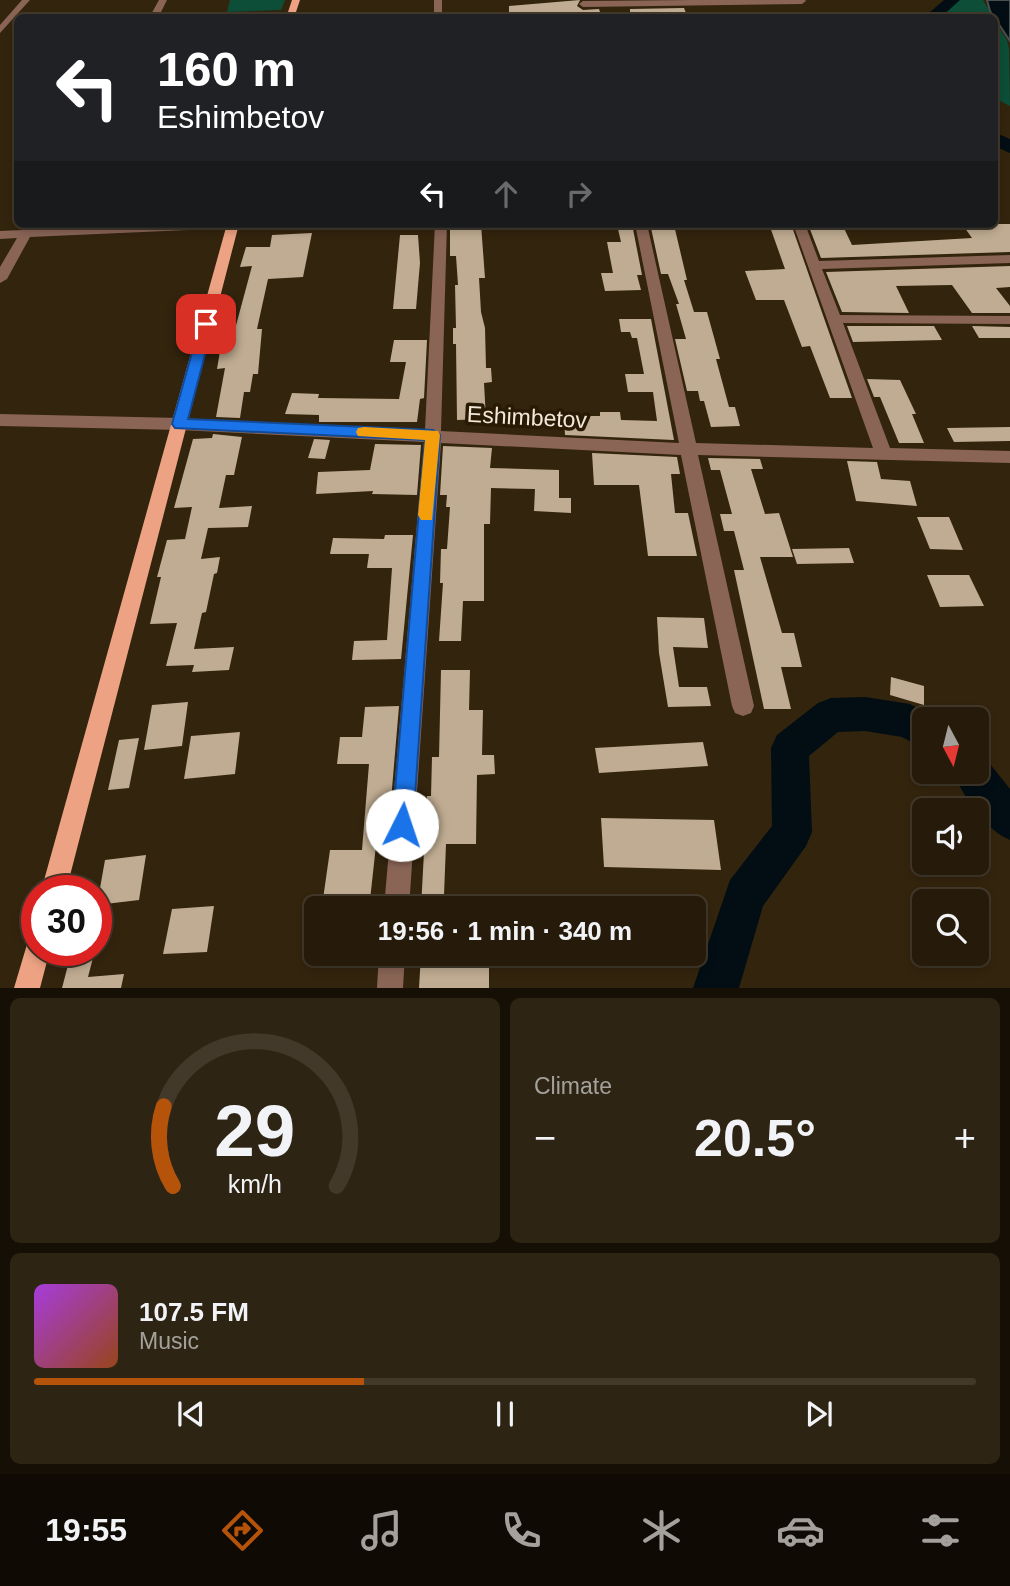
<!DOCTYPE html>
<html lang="en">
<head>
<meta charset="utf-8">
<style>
  :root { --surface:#261b0a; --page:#2e2413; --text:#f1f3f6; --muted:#a4a19c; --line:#42392b; --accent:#b45309 }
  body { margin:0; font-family:Helvetica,sans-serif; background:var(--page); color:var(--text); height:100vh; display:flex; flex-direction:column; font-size:26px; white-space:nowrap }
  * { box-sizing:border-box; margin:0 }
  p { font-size:23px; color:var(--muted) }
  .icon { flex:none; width:38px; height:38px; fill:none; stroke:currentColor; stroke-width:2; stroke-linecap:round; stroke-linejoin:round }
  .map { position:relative; height:988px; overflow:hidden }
  .panel { display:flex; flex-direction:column; gap:10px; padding:10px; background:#150f06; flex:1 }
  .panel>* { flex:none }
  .guide { position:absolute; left:14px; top:14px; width:984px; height:214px; border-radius:10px; box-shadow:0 4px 10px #0003,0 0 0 2px var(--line); background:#202124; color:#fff; overflow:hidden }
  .needle { width:46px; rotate:173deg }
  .fabs { position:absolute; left:912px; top:707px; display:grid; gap:14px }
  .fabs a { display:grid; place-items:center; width:77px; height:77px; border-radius:10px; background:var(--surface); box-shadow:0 4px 10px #0003,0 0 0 2px var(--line); font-size:35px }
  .speed { position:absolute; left:21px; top:875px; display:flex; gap:14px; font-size:35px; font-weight:700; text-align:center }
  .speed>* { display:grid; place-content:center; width:91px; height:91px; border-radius:50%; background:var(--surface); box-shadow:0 4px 10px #0003,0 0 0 2px var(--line); line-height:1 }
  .speed .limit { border:10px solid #d22; background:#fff; color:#111 }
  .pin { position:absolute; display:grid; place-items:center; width:60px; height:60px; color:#fff; margin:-30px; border-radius:14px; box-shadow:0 4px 10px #0006 }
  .me { position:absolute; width:77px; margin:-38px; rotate:4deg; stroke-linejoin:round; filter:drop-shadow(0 0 5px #0008) }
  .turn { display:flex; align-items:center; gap:24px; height:147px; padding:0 28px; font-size:32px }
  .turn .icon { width:91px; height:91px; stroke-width:2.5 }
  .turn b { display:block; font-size:49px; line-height:60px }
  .lanes { display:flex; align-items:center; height:66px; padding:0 28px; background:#0003; justify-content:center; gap:35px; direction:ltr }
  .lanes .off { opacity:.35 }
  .big { font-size:52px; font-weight:700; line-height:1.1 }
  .panel .tile { flex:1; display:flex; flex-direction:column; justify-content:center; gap:10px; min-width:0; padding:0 24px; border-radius:10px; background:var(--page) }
  .panel .dial { align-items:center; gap:0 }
  .dial svg { height:182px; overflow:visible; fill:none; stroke:var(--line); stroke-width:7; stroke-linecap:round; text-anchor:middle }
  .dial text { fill:var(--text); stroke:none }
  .song { display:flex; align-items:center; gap:21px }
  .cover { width:84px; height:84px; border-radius:10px; background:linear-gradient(135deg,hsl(280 70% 55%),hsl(20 70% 35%)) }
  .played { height:7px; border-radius:4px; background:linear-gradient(90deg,var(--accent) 35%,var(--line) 35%) }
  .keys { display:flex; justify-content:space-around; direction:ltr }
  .heat { display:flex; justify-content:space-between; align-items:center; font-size:38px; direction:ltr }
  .panel .tiles { flex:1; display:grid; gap:10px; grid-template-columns:1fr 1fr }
  .tile:last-child { grid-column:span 2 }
  .trip { position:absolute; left:304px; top:896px; width:402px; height:70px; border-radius:10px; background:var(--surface); box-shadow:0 4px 10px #0003,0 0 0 2px var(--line); font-weight:700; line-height:70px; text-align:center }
  .menu { display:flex; height:112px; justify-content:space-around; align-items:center; background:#0f0b04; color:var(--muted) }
  .menu .icon { width:49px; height:49px }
  .menu .active { color:var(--accent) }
  .menu b { font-size:32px; color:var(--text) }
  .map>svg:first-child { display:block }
</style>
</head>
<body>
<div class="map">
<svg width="1010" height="988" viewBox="0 0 1010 988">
  <rect width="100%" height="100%" fill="#33240d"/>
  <path fill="#0c4e38" d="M230,0h55l-4,10 -54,2z
    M957,0h26l10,17h-57z
    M994,20l13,20 2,9 1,57 -16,-8z"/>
  <path fill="#020e14" stroke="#4a4f4f" stroke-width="2" d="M987,0h23v41l-20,-30z"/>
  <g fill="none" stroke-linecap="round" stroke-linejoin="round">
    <path fill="#020e14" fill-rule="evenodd" d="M944,0h16l-20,18h-17z
      M994,132l16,7v14l-16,-7z
      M865,697l45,7 27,15h-13v30l-22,-12 -37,-6 -27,1 -29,24 3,76 -6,14 -43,60 -24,82h-46l37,-108 42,-54 -1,-78 6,-13 41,-32 13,-5z
      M976,755l10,4 24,30v51c-25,-10 -47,-44 -57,-68h23z"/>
  </g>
  <path fill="#c0ac92" d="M580,0l-3,6 6,4 16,-1 3,9h-93v-12z
    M684,8l4,10h-58v-9z
    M450,224h31l4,54h-6l2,34 4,16 1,40h5l1,14 -8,1 2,36 -29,1 -1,-76h-3v-16h3l-1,-43h3l-2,-29h-6z
    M769,224h22l61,174h-22l-20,-52 -8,1 -18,-47h-28l-11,-29 40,-2z
    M808,224h34l10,21 120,-7 -10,-14h48v28l-189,6z
    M657,225h17l13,55h-3l10,32h13l13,47h-4l13,48h6l5,19 -29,1 -7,-26h-4l-2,-10h-11l-12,-52h11l-10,-35h3l-11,-30h-7l-10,-46h6z
    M618,229h15l9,46h-5l4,15 -36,1 -4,-18h12l-6,-31h14z
    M312,233l-9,44 -35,2 -11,50h5l-4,45h-5l-3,18h-6l-4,26 -24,-1 9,-49 -8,1 4,-24 10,-1 21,-78 -12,1 6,-20h24l2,-12z
    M400,235h18l2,28 -4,46h-23z
    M1010,266v21l-14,1 14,18v7h-38l-20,-28 -56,1 13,27 -67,-1 -16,-40z
    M619,319h32l23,121 -109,-5 -1,-19h36v-4h20l1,8 36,1 -4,-29h-25l-3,-18h19l-7,-36h-5l-2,-6h-9z
    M847,326h87l8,14 -89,2z
    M972,326l38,1v11h-31z
    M394,340h33l-3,58 -4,1 -3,23h-98v-7l-34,-1 7,-21 27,1 -1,4 81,1 7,-37h-16z
    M867,379l33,1 16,34h-4l12,29h-25l-19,-46h-6z
    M1010,427v14l-56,1 -7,-14z
    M213,434l29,3 -8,38h-8l-7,33 33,-2 -4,21 -40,1 -7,31 19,-2 -3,16 -3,1 -8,38 -4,1 -8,36 40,-2 -5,23 -37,2 2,-7 -28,1 11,-43 -27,1 11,-47h-4l10,-37 18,-1 7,-32 -18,1 19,-69 19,-1z
    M314,439l16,1 -5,19 -17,-1z
    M375,444l46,1 -4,50 -45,-1 1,-3 -57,3 2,-22 52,-2z
    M443,446l49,2 -2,20 69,2v28h12v15l-37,-2 1,-22 -44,-1 -1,36h-6v77h-21l-2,40h-22l4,-58h-3l1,-34h6l3,-42h-4l1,-12h-7z
    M592,453l85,4 3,17h-9l4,39h13l9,43h-49l-9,-71h-45z
    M708,458l52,1 3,10h-12l14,45 14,-1 14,44h-33l22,76h12l8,34h-21l10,42h-27l-30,-139h10l-10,-39h-10l-4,-17h12l-12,-44h-9z
    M847,461l30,1 4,17 29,2 7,25 -61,-5z
    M917,517h32l14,33 -33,-1z
    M385,535h28l-12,124 -49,1 2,-19 33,-1 5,-72h-25l2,-14h-39l3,-16 51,1z
    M849,548l5,15 -57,1 -5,-15z
    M927,575h42l15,31 -44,1z
    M657,617l47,1 4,30 -35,-1 6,40h28l4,19 -43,1 -9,-54z
    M441,670h29l-1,40h14l-1,45h12l1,19 -18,1 -1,69h-30l-2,51h34l-1,13h-56l6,-112h4l1,-39h7z
    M891,677l33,9v19l-34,-10z
    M188,702l-6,44 -38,4 8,-45z
    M399,706l-11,130h-11l-7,64 -47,-1 7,-49h32l7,-86h-32l3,-27h22l3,-30z
    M240,732l-5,42 -51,5 7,-43z
    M139,738l-10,50 -21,2 11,-50z
    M703,742l5,24 -109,7 -4,-25z
    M601,818l113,2 7,50 -117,-3z
    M146,855l-7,45 -42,5 8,-45z
    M214,906l-7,46 -44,2 9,-45z
    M72,950h23l-7,27 36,-3 -3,14h-59z
    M421,954h68v34h-70z"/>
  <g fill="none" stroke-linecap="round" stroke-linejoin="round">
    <path fill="#8a6556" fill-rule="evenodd" d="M22,0h8l-30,33v-8z
      M159,0h8l-9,18h-9z
      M434,0h8v18h-8z
      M692,0h113l1,1 -4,3 -219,3 -4,-3 4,-3z
      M26,224h8l1,6 118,-6h86l-6,4 -203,9 -23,42 -7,4v-16l17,-29 -17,1v-8l22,-1z
      M435,224h12l-6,207 238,12 -44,-219h12l49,219 177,5 -80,-224h12l14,37 191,-6v8l-188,6 18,46 170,1v8l-167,-1 47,125 120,3v12l-312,-8 56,251 -3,7 -8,3 -8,-3 -3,-7 -51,-251 -240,-12 -32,465h-25l40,-466 -244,-12 -180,-4v-12l180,4 245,12z
      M379,954h26l-2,34h-26z"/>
    <path fill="#eda283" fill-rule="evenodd" d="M292,0h8l-6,18h-8z
      M227,224h12l-173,667h-25z
      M37,937v13h13l-10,38h-26l14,-47z"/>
  </g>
  <path fill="#1a73e8" stroke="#114b97" stroke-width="2" d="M206,320l7,4 -25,95 245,11 7,5 -27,390 -3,7 -8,4 -7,-4 -3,-7 33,-385 -250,-12 -3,-4 28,-100z"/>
  <path fill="#f59e0b" d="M364,427l74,4 2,4 -8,85h-11l-3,-5 7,-75 -67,-4 -2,-4 2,-4z"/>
  <g text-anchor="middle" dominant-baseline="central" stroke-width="7" stroke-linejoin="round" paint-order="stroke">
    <g font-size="23" fill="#f2e8da" stroke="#291a04">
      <text transform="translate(527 417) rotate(3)">Eshimbetov</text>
    </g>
  </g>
</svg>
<div class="fabs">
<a><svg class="needle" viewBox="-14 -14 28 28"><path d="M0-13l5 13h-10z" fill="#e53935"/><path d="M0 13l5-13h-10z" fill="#a4a19c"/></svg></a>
<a><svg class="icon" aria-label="sound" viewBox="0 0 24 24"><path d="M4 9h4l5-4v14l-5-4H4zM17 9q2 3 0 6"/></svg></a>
<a><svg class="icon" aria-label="search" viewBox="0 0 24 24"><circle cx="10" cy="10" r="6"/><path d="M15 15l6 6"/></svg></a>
</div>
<div class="speed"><div class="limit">30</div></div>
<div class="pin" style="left:206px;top:324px;background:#d93025"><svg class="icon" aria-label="arrive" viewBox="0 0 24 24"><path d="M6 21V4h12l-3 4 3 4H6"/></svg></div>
<svg class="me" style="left:402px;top:825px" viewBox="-20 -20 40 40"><circle r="19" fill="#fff"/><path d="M0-13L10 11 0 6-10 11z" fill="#1a73e8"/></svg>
<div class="trip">19:56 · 1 min · 340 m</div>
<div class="guide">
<div class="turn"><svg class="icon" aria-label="left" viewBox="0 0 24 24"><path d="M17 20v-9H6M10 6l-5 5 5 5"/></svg><div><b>160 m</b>Eshimbetov</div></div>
<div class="lanes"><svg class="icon" aria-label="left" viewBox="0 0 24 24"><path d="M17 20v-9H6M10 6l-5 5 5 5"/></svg><svg class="icon off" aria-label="ahead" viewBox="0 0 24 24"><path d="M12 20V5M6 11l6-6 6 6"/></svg><svg class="icon off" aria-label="right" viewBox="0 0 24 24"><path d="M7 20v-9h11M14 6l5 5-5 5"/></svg></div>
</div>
</div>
<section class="panel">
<div class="tiles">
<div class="tile dial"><svg viewBox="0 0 100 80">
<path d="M14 69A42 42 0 1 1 86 69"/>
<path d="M14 69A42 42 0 0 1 10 34" stroke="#b45309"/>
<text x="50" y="56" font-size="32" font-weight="700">29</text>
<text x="50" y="72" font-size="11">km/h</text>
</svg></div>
<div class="tile"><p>Climate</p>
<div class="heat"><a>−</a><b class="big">20.5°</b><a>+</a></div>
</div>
<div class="tile">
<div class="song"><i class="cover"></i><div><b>107.5 FM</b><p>Music</p></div></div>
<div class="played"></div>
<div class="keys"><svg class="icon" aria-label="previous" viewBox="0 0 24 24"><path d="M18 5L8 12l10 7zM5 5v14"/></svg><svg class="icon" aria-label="pause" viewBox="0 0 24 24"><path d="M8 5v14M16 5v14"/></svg><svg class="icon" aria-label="next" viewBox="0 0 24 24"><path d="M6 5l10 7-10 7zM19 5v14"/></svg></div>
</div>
</div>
</section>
<nav class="menu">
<b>19:55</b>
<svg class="icon active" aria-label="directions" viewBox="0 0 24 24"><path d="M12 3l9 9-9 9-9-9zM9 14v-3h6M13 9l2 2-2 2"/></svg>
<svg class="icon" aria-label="music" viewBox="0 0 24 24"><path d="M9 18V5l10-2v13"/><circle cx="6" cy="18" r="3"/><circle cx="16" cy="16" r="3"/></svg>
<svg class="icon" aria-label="phone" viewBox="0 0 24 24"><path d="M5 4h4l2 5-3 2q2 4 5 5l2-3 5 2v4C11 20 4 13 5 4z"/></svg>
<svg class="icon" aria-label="climate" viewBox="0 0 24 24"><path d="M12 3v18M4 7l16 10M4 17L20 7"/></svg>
<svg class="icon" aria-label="car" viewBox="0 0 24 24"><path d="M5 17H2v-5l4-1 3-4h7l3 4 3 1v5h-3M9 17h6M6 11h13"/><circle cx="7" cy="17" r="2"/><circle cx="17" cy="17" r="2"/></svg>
<svg class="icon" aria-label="filters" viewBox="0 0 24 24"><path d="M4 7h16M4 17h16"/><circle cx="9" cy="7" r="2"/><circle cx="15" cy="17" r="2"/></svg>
</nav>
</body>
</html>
